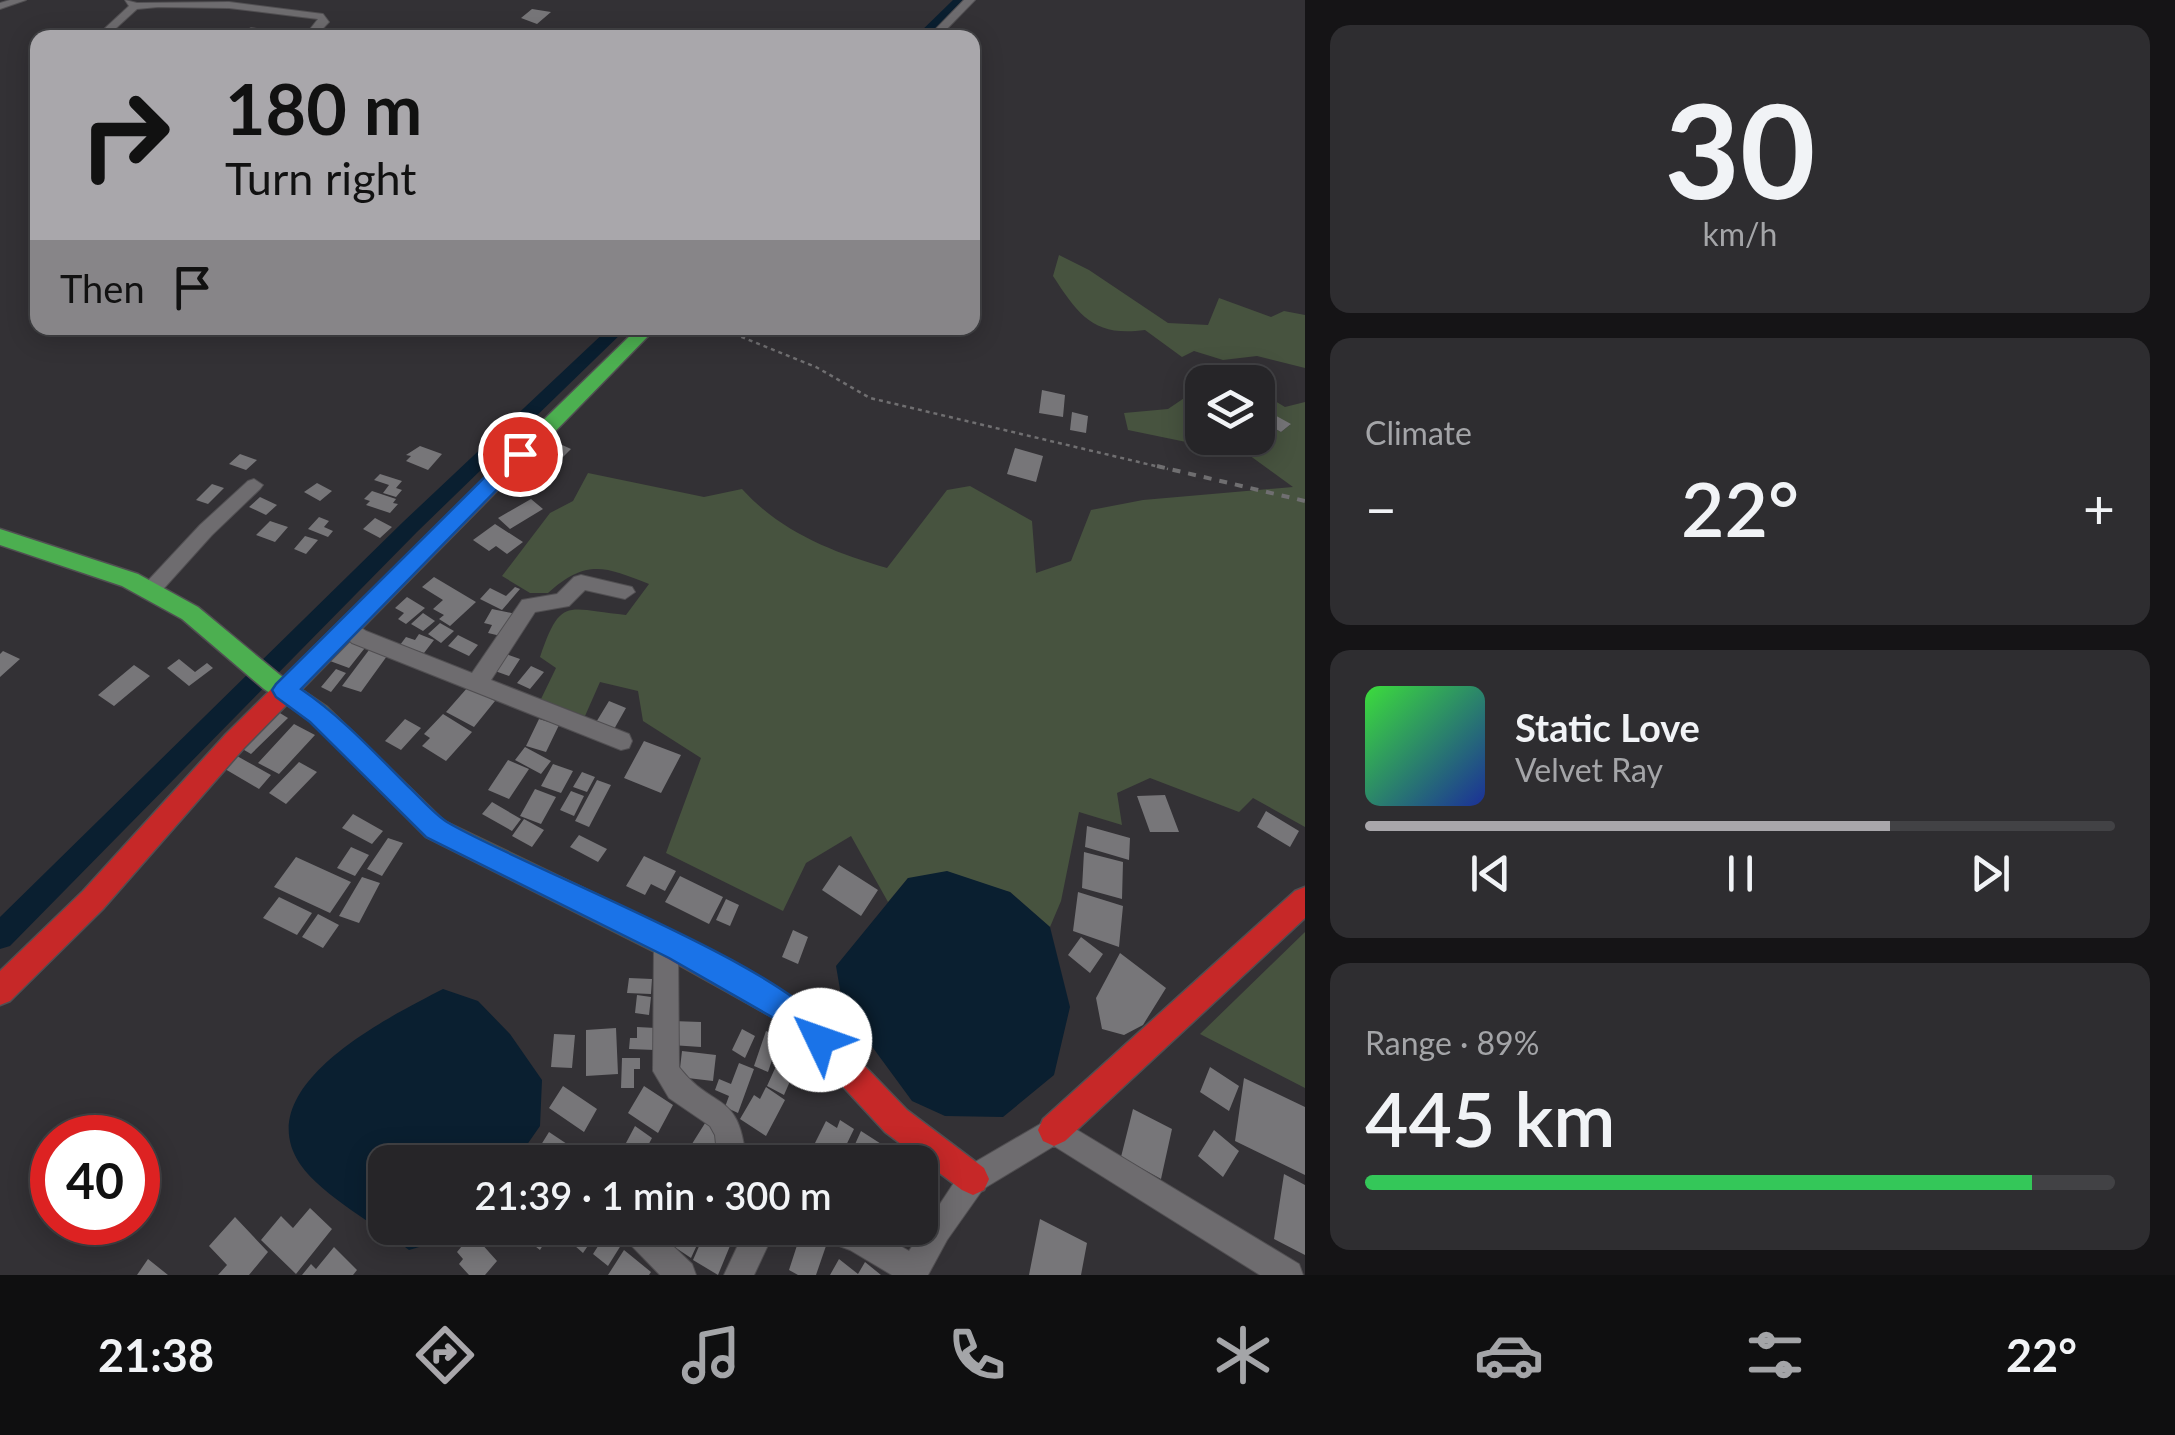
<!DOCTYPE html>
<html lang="en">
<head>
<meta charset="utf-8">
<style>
  :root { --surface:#262528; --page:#2e2d30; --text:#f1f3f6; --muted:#a4a5a8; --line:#424245; --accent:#a9a7ab }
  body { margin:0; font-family:Lato,sans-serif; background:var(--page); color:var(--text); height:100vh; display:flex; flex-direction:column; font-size:38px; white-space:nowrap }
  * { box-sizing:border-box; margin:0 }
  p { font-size:32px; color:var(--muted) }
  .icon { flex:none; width:55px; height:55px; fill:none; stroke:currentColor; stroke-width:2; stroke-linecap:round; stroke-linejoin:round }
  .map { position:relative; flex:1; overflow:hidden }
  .panel { display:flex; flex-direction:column; gap:25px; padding:25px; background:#151416; width:870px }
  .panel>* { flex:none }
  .guide { position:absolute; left:30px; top:30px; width:950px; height:305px; border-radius:20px; box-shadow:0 5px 25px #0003,0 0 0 2px var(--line); background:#a9a7ab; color:#111; overflow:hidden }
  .controls { position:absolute; left:1185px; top:365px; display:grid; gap:20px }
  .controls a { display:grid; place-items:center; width:90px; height:90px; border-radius:20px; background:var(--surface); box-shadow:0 5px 25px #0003,0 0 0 2px var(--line); font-size:50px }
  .speed { position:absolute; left:30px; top:1115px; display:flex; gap:20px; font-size:50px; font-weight:700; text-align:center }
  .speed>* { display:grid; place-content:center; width:130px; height:130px; border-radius:50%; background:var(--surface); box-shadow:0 5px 25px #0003,0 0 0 2px var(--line); line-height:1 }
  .speed .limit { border:15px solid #d22; background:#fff; color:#111 }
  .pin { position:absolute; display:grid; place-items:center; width:85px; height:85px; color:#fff; margin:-42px; border:5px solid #fff; border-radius:50%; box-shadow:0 2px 10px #0007 }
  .me { position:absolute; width:110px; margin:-55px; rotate:312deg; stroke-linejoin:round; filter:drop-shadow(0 0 8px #0008) }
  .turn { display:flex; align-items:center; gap:35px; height:210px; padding:0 30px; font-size:45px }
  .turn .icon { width:130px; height:130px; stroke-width:2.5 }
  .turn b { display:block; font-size:70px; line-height:85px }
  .then { display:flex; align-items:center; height:95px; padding:0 30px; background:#0003; gap:20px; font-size:38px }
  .big { font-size:75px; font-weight:600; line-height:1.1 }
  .panel .widget { flex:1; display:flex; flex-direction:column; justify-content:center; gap:15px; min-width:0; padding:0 35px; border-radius:20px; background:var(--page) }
  .panel .dial { align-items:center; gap:0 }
  .dial b { font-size:130px; line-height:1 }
  .song { display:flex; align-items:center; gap:30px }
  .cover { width:120px; height:120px; border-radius:15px; background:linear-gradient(135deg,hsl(120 70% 55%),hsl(230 70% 35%)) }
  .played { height:10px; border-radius:5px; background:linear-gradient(90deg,var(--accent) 70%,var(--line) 70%) }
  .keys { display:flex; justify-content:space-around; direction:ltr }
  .heat { display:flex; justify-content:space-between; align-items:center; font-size:55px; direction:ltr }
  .charge { height:15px; border-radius:8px; background:linear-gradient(90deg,#34c759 89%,var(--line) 0) }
  .trip { position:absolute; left:368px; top:1145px; width:570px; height:100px; border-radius:20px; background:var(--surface); box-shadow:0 5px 25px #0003,0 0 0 2px var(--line); font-weight:600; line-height:100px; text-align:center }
  .menu { display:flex; height:160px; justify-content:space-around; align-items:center; background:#0f0f10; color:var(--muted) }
  .menu .icon { width:70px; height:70px }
  .menu .on { color:var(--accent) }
  .menu b { font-size:45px; color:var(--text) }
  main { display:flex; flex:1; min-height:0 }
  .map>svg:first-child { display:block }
</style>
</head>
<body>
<main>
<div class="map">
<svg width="1305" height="1275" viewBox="0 0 1305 1275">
  <rect width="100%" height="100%" fill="#333135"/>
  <path fill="#47533f" d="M1059,255l30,15 79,53 40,2 11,-27 52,19 13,-6 21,4v53l-48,-12 -34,4 -29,-9 -12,6 -37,-27c-51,7 -66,-14 -92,-54z
    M1202,386v52h56v-19l23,13 9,-7 -29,-17 -3,2v-19l27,16 20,-5v425l-52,-29 -14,14 -89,-34 -33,15 5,32 -43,-13 -18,89 -11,26 -40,-35 -102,-14 -20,24 -37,-66 -45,27 -23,48 -117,-58 35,-95 -58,-37 -5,-30 -38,-9 -15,34 -44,-17 15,-31 -16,-11c21,-61 26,-48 86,-42l23,-31c-45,-18 -63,-25 -101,9h-18l-28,-17 48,-63 23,-12 15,-28 116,24 38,-8c39,43 90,63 145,79l60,-78 23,-4 62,35 4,52 35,-12 20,-51 52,-10 150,-13 -44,-32 -121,-25 -4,-17 44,-4z
    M1305,932v156l-105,-54z"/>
  <path fill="#0a1f30" d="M947,871l63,21 40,35 20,80 -16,68 -51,42 -58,-1 -33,-15 -69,-94 -7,-41 72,-88z
    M443,989l35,12 32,33 32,46 -2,46 -25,36h-130v66h82l-7,7 -51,15c-32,-25 -86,-53 -109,-86 -52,-78 89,-147 143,-175z"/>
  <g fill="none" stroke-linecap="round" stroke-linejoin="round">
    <path fill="#0a1f30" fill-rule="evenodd" d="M953,0h12l-38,38h-13z
      M609,328h18l-210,204 -407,414 -10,3v-32l403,-395z"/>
  </g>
  <path fill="#777679" d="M532,9l19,3 -14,12 -16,-6z
    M1042,390l23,5 -2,22 -24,-4z
    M1260,407l31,17 -10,8 -23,-13z
    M1072,412l16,4 -2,17 -16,-3z
    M549,439l22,10 -8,8 -22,-10z
    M420,446l22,8 -14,16 -22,-9 5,-5 -5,-1z
    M1015,448l28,8 -7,26 -29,-8z
    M240,454l17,6 -11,10 -17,-6z
    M380,474l22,7 -6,7 6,2 -6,7 -13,-4 6,-8 -15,-5z
    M317,483l15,8 -12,10 -16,-9z
    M212,484l12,4 -16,16 -12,-4z
    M372,491l24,8 -3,4 5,1 -8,9 -24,-8 4,-4 -6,-2z
    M260,497l17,8 -11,10 -17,-8z
    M531,499l12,10 -33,20 -12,-11z
    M319,517l10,4 -5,6 9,4 -5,6 -20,-8z
    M375,518l17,9 -12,11 -17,-9z
    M270,521l18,6 -13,15 -19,-7z
    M495,524l28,18 -16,12 -11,-8 -7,5 -16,-11z
    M305,536l13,4 -12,14 -12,-5z
    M434,577l42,25 -26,24 -11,-7 5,-4 -11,-6 10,-9 -21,-13z
    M515,587l5,2 -18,21 -22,-11 10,-11 16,8z
    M407,597l18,11 -19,16 -8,-5 6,-6 -9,-5z
    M492,609l24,5 -11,23 -17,-4 4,-8 -8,-2z
    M423,613l12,8 -12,10 -12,-7z
    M440,623l14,8 -13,12 -13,-9z
    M419,634l15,6 -10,13 -24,-8 6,-8 9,3z
    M458,635l20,10 -9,11 -21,-10z
    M349,637l19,7 -19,24 -19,-7z
    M369,650l18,6 -26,36 -19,-6z
    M3,651l17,8 -20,18v-23z
    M506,654l14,5 -11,17 -14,-5z
    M179,659l16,13 12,-9 6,5 -24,18 -22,-18z
    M134,665l16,11 -36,30 -16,-11z
    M531,666l13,6 -14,17 -13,-6z
    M336,669l10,4 -15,19 -10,-5z
    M468,687l27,14 -21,26 -28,-15z
    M609,701l17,7 -13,23 -18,-7z
    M275,710l13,8 -37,36 -12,-7z
    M443,714l29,18 -26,29 -24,-15 8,-8 -6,-4z
    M405,719l16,9 -20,22 -16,-9z
    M539,719l20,6 -13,27 -20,-6z
    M294,724l21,11 -36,39 -21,-11z
    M644,741l37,14 -20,38 -37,-15z
    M525,747l26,14 -10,13 -26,-14z
    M237,756l34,19 -12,14 -34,-20z
    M508,760l21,9 -20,30 -21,-9z
    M299,762l18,10 -31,32 -17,-11z
    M553,764l20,7 -12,22 -20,-7z
    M582,772l13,5 -8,15 -14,-5z
    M597,780l14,5 -22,42 -14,-6z
    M535,789l21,8 -15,27 -21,-8z
    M571,791l13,5 -10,20 -14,-6z
    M1165,795l14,37h-29l-13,-36z
    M492,802l29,17 -9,12 -30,-17z
    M1266,811l33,20 -9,16 -33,-20z
    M353,814l30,17 -11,13 -30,-16z
    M524,819l20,11 -12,17 -20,-11z
    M1087,826l43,12 -1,22 -44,-13z
    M579,835l28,14 -9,13 -28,-15z
    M388,838l15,5 -21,33 -15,-7z
    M351,847l18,8 -14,21 -18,-8z
    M1084,852l39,10 -1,37 -40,-11z
    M644,856l32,15 -11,20 -14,-7 -6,11 -19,-9z
    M296,857l55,25 -21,31 -56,-26z
    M839,865l39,25 -17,26 -39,-26z
    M680,876l43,21 -14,27 -44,-22z
    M362,877l18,6 -21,40 -20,-7z
    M1078,892l45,14 -4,41 -46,-16z
    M279,897l33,16 -15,22 -34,-17z
    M726,899l13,6 -9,21 -14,-6z
    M318,914l21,11 -16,23 -21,-11z
    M793,930l15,7 -10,27 -16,-7z
    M1081,937l22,17 -13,19 -22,-18z
    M1120,953l46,35 -23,37 -19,10 -22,-6 -6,-31z
    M629,978l23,1 -1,15 -24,-1z
    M637,995l14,2 -2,18 -14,-2z
    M672,1021l29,1v25l-30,-2z
    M637,1027l19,1 -1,22 -26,-1 1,-11h7z
    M616,1028l2,46 -32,2v-46z
    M742,1029l13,7 -10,22 -13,-8z
    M766,1031l14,5 -12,36 -14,-6z
    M554,1034l21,1 -3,33 -21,-1z
    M682,1051l34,4 -3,26 -34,-4z
    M782,1053l16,10 -14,32 -17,-9z
    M622,1058h18v11h-6v19h-13z
    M739,1063l15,6 -16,44 -13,-6 4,-11 -14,-6 4,-11 12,5z
    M1210,1067l29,19 -10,25 -29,-19z
    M1244,1078l61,29v68l-70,-34z
    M563,1086l34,23 -13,23 -35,-24z
    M644,1086l29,19 -15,28 -30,-20z
    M766,1087l19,13 -19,36 -26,-17 14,-24 6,4z
    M1133,1109l39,20 -11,50 -40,-22z
    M707,1120l17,13 -18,29h-12l-9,-7z
    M840,1120l14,9 -16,33h-21l-9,-5 18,-36 11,7z
    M635,1126l17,12 -13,24h-14l-7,-4z
    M1214,1130l25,21 -16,26 -25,-21z
    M861,1131l28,18 -6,13h-36z
    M549,1132l30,20 -6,10h-23l-14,-9z
    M764,1150l24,7 -1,5h-25z
    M1284,1174l21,11v70l-31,-16z
    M310,1208l22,21 -36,45 -35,-34 20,-24 12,12z
    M235,1217l33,35 -19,23h-31l9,-10 -18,-19z
    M1040,1219l47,24 -6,32h-52z
    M527,1228h9l12,9 -8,13 -18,-14z
    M559,1228h41l-17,25 -26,-23z
    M674,1228h17l11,6 -11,24 -24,-16z
    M707,1228l25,13 -14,34 -25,-15z
    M476,1229l8,9 -4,4 17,19 -12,14h-16l-10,-11 4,-5 -6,-7z
    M609,1229l14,13 -15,24 -15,-12z
    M802,1230l25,13 -11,32h-18l-9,-5z
    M334,1247l23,23 -4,5h-51l9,-11 5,5z
    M624,1250l27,22 -2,3h-41z
    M148,1259l20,16h-31z
    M839,1259l19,15 7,-12 16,13h-51z"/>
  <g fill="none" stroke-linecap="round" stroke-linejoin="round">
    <g stroke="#514f52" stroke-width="2">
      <path id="street" d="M10,0h16l-26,9v-6z
        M125,0l12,3 92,-1 94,12 6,8 -15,16h-11l15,-19 -89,-11 -71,-1 -21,2 -23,21 12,8h-14l-10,-7 27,-25z
        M964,0h11l-37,38h-11z
        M251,28l44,7 5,3 -47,-4 -19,4z
        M254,479l9,6 -3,4 -48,46 -55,61h-14l-3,-5 3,-5 57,-61 48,-44z
        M581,575l51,12 3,5 -10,7 -40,-9 -16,16 -34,6 -44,68 138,54 3,7 -3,7 -8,2 -269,-107 -15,-15 3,-5h14l12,8 106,42 50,-73 35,-6 17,-17z
        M666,930l9,3 3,9 1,125c35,45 61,22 67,95h-28l-3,-27 -5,-9 -41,-28 -16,-27 1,-129 3,-9z
        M1054,1116l245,148 4,11h-43l-206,-129 -71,43 -36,51 -19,35h-36l-42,-25 -32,-12 -4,-10h55l40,23 54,-82z
        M619,1228h35l38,36 4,11h-36l-36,-37z
        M746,1228h30l-22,47h-30z"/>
    </g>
    <g stroke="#514f52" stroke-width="3">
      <path id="fast" d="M638,328h18l-121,124h-14v-10z
        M0,529l138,45 60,33 82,68 47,32 117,114 239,115 4,10 -4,10 -10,4 -10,-4 -237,-119 -115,-116 -47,-32 -82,-70 -60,-33 -122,-41z"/>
    </g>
    <g stroke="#514f52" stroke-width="3">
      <path id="jam" d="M528,441l10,6 -3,5 -291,296 -141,161 -93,92 -10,4v-34l83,-80 143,-157 295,-292z
        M1305,887v31l-240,223 -11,5 -11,-5 -5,-11 5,-11 252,-228z
        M673,932l132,72 102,106 77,58 5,11 -5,11 -11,5 -11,-5 -77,-58 -100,-108 -122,-68 -4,-10 4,-10z"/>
    </g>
    <path stroke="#706f71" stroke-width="2.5" stroke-dasharray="4 4" stroke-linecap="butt" d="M719,328l97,39 54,31 298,71"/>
    <path stroke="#706f71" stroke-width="4" stroke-dasharray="8 8" stroke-linecap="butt" d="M1157,466l148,35"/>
    <use href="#street" fill="#6e6c6f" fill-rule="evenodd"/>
    <use href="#fast" fill="#4caf50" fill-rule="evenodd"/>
    <use href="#jam" fill="#c62828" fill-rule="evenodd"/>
  </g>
  <path fill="#1a73e8" stroke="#114b97" stroke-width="2.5" d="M520,447l10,7 -3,5 -226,230c40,27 73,63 107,97 12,11 25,27 39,36 75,45 360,151 388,218l-4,11 -11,4 -10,-4 -26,-27 -115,-66 -243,-121 -116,-115 -34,-25 -4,-7 4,-6 237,-235z"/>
</svg>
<div class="controls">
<a><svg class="icon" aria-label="layers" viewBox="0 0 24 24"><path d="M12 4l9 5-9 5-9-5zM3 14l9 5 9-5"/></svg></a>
</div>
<div class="speed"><div class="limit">40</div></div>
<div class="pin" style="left:520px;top:454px;background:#d93025"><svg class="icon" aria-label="arrive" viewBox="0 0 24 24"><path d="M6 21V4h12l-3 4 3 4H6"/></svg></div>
<svg class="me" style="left:820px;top:1040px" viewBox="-20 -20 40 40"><circle r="19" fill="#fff"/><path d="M0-13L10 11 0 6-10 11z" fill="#1a73e8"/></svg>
<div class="trip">21:39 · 1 min · 300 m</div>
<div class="guide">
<div class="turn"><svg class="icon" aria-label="right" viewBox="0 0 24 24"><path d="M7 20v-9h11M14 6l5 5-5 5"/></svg><div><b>180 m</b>Turn right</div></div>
<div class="then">Then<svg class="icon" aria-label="arrive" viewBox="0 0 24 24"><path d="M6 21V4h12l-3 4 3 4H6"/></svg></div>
</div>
</div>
<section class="panel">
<div class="widget dial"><b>30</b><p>km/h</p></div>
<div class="widget"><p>Climate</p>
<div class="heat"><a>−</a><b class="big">22°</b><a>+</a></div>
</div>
<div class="widget">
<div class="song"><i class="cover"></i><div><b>Static Love</b><p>Velvet Ray</p></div></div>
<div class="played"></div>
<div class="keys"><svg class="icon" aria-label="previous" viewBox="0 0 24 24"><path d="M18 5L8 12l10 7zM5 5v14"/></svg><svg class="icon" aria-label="pause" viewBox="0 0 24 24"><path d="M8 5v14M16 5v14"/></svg><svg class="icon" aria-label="next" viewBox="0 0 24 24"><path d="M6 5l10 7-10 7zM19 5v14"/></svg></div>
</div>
<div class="widget"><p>Range · 89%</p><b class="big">445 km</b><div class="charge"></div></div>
</section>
</main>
<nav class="menu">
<b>21:38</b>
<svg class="icon on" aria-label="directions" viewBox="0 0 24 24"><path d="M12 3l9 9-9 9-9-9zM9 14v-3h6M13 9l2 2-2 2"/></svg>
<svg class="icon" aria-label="music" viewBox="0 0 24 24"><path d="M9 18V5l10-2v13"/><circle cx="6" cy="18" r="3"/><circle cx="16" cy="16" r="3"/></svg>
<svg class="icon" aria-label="phone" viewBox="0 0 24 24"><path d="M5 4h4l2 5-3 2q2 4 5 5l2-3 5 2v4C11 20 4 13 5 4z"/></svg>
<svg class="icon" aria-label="climate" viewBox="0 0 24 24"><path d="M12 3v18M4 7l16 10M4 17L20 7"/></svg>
<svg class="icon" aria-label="car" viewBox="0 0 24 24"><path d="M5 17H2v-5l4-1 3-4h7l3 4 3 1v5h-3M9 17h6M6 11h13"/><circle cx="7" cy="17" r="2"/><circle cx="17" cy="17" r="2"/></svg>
<svg class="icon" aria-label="filters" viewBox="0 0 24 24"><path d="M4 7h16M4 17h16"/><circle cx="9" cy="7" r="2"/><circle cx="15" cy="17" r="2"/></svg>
<b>22°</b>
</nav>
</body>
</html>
